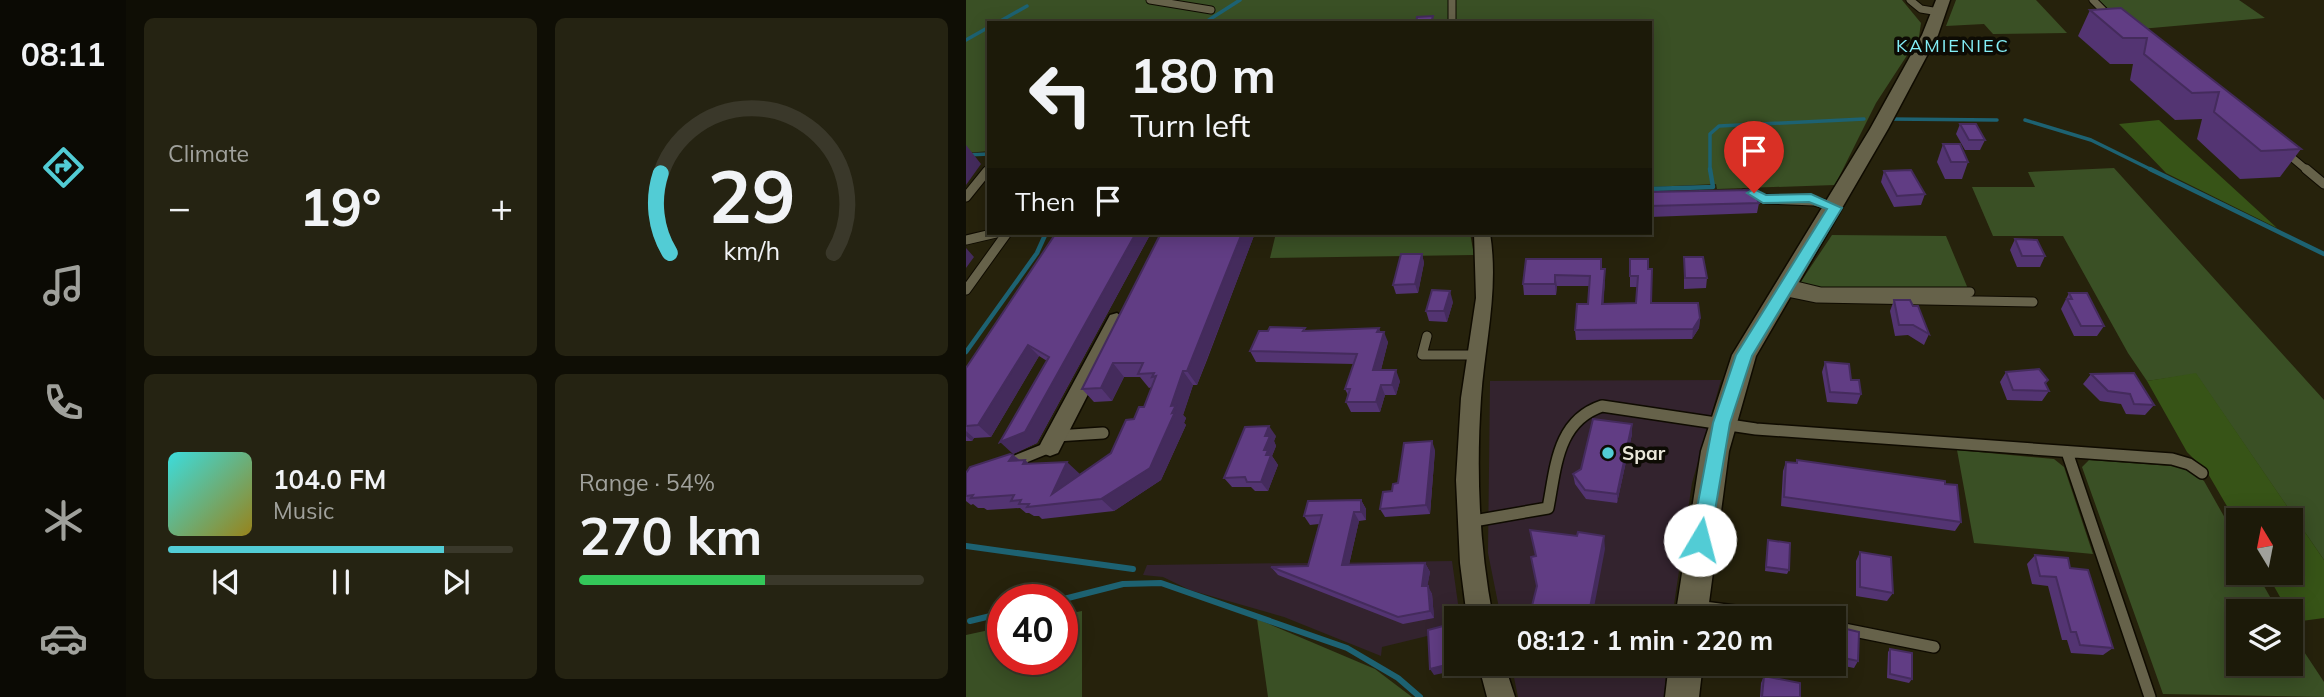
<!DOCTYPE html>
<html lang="en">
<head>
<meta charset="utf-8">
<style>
  :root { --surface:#1c1a09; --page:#252312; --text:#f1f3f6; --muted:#a0a19c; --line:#3a382a; --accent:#52ccd5 }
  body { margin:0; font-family:Mulish,sans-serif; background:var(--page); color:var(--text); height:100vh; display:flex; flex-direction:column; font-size:26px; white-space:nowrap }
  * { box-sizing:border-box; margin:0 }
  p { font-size:23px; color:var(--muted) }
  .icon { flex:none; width:38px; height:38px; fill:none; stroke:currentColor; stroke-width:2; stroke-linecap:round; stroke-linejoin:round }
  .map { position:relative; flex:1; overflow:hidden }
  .details { display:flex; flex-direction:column; gap:18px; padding:18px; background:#0f0e05; width:840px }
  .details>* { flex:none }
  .top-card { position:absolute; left:21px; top:21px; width:665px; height:214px; border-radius:0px; box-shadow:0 4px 18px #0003,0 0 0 2px var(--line); background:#1c1a09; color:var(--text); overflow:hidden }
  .needle { width:46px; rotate:350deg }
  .buttons { position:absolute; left:1260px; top:508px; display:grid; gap:14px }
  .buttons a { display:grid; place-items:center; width:77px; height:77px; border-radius:0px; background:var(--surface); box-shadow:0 4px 18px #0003,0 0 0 2px var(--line); font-size:35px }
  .speed { position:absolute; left:21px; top:584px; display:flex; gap:14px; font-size:35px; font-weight:700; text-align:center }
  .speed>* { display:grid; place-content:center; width:91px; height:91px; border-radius:50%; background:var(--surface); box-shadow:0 4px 18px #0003,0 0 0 2px var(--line); line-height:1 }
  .speed .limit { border:10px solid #d22; background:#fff; color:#111 }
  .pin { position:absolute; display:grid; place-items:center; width:60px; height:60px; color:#fff; margin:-72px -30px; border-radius:50% 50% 50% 0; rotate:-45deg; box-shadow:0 0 7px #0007 }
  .pin .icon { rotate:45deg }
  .me { position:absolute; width:77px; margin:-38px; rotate:8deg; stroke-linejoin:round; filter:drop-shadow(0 0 5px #0008) }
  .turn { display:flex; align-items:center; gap:24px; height:147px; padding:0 28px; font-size:32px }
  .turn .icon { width:91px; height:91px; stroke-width:2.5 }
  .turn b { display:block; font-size:49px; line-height:60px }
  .then { display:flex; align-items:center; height:66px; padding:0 28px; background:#0003; gap:14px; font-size:26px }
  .big { font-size:52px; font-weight:700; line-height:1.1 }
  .details .card { flex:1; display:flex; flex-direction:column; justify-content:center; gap:10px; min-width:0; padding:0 24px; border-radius:10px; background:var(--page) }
  .details .dial { align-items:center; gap:0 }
  .dial svg { height:182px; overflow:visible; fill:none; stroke:var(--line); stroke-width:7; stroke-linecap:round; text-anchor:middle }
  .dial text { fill:var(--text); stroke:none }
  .song { display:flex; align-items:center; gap:21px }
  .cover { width:84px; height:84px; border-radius:10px; background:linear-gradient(135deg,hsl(180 70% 55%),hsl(50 70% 35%)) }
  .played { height:7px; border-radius:4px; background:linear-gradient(90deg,var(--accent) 80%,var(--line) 80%) }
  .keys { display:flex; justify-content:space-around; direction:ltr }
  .heat { display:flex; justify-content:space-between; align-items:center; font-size:38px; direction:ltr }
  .charge { height:10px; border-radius:5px; background:linear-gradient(90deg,#34c759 54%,var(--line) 0) }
  .details .tiles { flex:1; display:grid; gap:18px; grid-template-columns:repeat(2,1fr) }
  .trip { position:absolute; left:478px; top:606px; width:402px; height:70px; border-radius:0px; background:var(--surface); box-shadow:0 4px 18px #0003,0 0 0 2px var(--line); font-weight:700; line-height:70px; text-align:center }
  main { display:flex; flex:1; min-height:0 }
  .tabs { display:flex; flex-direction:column; width:126px; justify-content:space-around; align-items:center; background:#0b0a04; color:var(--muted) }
  .tabs .icon { width:49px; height:49px }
  .tabs .on { color:var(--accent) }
  .tabs b { font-size:32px; color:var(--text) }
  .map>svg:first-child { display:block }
</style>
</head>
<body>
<main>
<nav class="tabs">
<b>08:11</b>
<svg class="icon on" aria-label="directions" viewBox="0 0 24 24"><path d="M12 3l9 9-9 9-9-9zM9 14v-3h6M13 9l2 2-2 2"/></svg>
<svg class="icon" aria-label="music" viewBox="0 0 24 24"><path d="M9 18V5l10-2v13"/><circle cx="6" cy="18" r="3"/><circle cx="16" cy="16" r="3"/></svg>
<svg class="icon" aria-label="phone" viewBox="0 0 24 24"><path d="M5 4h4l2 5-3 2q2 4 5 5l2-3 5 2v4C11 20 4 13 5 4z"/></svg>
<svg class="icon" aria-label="climate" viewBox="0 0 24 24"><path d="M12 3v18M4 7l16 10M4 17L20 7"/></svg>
<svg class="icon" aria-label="car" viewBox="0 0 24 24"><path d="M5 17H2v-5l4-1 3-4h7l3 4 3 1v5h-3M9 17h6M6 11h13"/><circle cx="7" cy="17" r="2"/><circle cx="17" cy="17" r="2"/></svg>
</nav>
<section class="details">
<div class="tiles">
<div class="card"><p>Climate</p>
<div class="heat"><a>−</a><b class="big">19°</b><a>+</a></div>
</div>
<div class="card dial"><svg viewBox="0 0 100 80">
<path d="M14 69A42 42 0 1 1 86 69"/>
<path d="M14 69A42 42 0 0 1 10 34" stroke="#52ccd5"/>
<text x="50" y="56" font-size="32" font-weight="700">29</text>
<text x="50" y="72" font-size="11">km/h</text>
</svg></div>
<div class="card">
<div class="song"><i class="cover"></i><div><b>104.0 FM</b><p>Music</p></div></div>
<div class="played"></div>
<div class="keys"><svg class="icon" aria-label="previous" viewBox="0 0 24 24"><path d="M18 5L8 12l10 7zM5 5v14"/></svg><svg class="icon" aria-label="pause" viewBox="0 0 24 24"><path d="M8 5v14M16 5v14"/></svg><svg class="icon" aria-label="next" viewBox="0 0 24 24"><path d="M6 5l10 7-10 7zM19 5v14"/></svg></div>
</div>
<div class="card"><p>Range · 54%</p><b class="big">270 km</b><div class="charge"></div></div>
</div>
</section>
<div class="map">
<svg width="1358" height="697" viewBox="0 0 1358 697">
  <rect width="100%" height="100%" fill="#26220c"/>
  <path fill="#33232e" d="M755,380l-29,103 -20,135h-171l-13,-65 2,-172z
    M486,561l8,57h-4v11l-74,18 -1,9 -97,-39 -94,-27 -27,-13 -20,-2 4,-10z
    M545,663h156l-3,34h-146z"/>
  <path fill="#3a5025" d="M0,0h936l19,23 -2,14 -43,66 -41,82 -118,4 -1,-5 -66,3v-164h-661v128l-23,2z
    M990,0h80l31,33 -74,1 -9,-10 -38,2z
    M1133,0h140l26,18 -136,12z
    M1148,168l210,232v160l-128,-186 -49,7 -19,-28 -65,-117h-70l-21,-49h63l-7,-15z
    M310,233h194l4,22 -204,3z
    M866,235l114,1 25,60 -179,-1z
    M991,450l97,9 10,8 29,87 -119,-11z
    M1123,460l96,7 19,14 34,60v31h18l22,39h-40v52h53v-31l33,50v15l-161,-3 -81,-227z
    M116,611v86h-116v-62l37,-8v33h59v-45z
    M291,619l118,50 37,28h-144z"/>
  <path fill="#375417" d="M1193,120l118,108 -111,-55 -47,-49z
    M1230,373l128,187v58l-30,4 -28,-50h25v-52h-53v5l-31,-53 -20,-20 -40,-71z"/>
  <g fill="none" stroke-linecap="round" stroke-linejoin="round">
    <path stroke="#1d6272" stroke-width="3.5" d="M31,23l30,-17
      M238,23l36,-23
      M0,40l23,-13
      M923,119l108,1
      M1059,120l66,20 63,31
      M0,155l23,-1
      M744,171v-37l9,-8 145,-7"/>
    <path stroke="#1d6272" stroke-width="4.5" d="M1184,169l174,85
      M684,189l63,-2 -3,-18
      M0,352l71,-99 9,-20"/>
    <path stroke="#1d6272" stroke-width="6" d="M0,546l167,23
      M94,600l63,-16 38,-1 186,65 51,30 22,19
      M4,621l33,-8"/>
    <g stroke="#0f0b00" stroke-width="9">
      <path id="service-far2" d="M184,0l61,10
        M486,0v23
        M944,0l11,9 18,3
        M1127,0l18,18
        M1318,151l24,20"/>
    </g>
    <g stroke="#0f0b00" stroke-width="11">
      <path id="service-far1" d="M1340,169l18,15
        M778,194l22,5 48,2 20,6
        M0,197l21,-26
        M0,240l30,-7
        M822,284l33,8h149
        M0,290l41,-57
        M817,291l34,7 216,4
        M461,336l-5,19h56"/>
    </g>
    <g stroke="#0f0b00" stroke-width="14">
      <path id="service" d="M90,436l47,-3
        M1101,452l83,245
        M42,464l42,-17
        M502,522l80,-14c8,-41 9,-87 54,-102l154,23 416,30 17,5 13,9
        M730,606l94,12
        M868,627l100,20"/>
    </g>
    <g stroke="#0f0b00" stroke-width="3">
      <path id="minor" d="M508,233h16c9,57 -5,109 -9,165 -5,74 -2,147 12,220h-26l-7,-55 -4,-83 5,-82 15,-100z
        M151,313l9,7 -68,133 -8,3 -8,-3 -3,-6 3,-6 68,-126z
        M512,663h26l11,34h-28z"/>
    </g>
    <g stroke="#0f0b00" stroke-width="3">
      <path id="tertiary" d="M970,0h14l-12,35 -50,94 -132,227 -27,95 -22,167h-32l26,-167 31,-96 138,-226 52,-94z
        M703,663h34l-4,34h-34z"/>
    </g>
    <use href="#service-far2" stroke="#66624a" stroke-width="7"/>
    <use href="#service-far1" stroke="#66624a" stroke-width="9"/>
    <use href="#service" stroke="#66624a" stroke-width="11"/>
    <use href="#minor" fill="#66624a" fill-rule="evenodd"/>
    <use href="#tertiary" fill="#66624a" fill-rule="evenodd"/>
  </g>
  <path fill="#533472" d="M1155,8l180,141 -21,28 -40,2 -43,-40 5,-20 -27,1 -45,-40 3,-16h-23l-32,-28 12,-26z
    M994,124l25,16 -5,10h-15l-9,-16z
    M977,144l25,18 -6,17h-17l-8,-17z
    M918,171l41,23 -4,11 -27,2 -13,-25z
    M684,192l109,11 -2,10 -107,4z
    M185,233l-114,210 -24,11 34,-93 -8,-5 -48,81 -17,1 -2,3h-6v-73z
    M195,233h94l-48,127 -10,25h-4l-10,30 3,3 -2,5 2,2 -25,55 -47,31 -72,8 -3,-3h-5l-5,-3h-3l-6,-5 -33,2 -3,-2h-6l-5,-4 -2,1 -5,-4v-28l47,-18 7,5h5l4,4 51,10 31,-21 23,-34 10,-12 8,-20 -3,1 -9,-11h-16l-12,24 -18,1 -12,-13z
    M1049,239l30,17 -5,11h-23l-7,-17z
    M456,254l2,9 -6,30 -22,1 -3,-9z
    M718,257l23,21 -1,10 -22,1z
    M635,259l1,10 3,10 -2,25 33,-1 1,-16h-7v-11l18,-7 3,34 49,15 -1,10 -7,11 -116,1 -1,-10 13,-26 1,-18h-32l-1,9h-32l-1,-11z
    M1103,293l35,33 -7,10h-23l-13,-27z
    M928,300l19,6 16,28 -5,11 -16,-10 -13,1 -5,-25z
    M487,302l-6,20 -18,-1 -3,-10z
    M341,331l73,1 8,10 -7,28 19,11 -4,14h-11l-5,17h-29l-5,-10 2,-7 -3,-6 9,-25 -98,-2 -6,-11z
    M859,362l26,18 10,14 -4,10 -30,-2 -5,-30z
    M1040,372l43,19 -7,10 -35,-1 -7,-18z
    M1125,374l63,31 -9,10 -19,-1 -5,-10 -21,-3 -17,-17z
    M666,424v10l-15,69 -31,-4 -11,-15 -2,-10 8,-5z
    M310,436l-2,5 2,5 -4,10 6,9 -10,26h-13l-4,-4h-19l-8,-9z
    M469,450l-5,64 -45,3 -5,-8 18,-26z
    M831,460l148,24 16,38 -6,9 -174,-25 2,-35 3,-9 10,1z
    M395,500l5,9v11l-7,1 -10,44 76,-2 5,9 -3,14 5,8 2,24 -31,6 -125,-49 -7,-8 37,-1 11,-42 -9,1 -6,-9z
    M802,540l21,30 -2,4 -22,-3z
    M894,552l33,41 -6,8 -31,-5v-35z
    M1069,555l35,13 43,80 -10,7 -32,-2 -4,-13h-5l-14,-54 -16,-2 -5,-20z
    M868,626l24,35 -4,7 -25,-5h5z
    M924,649l22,30 -3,4 -22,-5 1,-26z
    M798,676l36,21h-40l1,-14z"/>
  <path fill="#442b5c" d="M0,145l15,19 -15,21z
    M170,233h15l-114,210 -24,11 -13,-12z
    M276,233h13l-58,152 -10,-14z
    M0,248l8,9 -8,11z
    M456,254l2,9 -6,30 -3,-9z
    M639,269v10l-2,35 -1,-10z
    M589,275l2,11 -1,9 -1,-11z
    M484,291l3,11 -6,20 -3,-11z
    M734,318l-1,10 -7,11 1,-10z
    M413,328l4,10 1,-6 4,10 -10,39 -5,-11z
    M62,345l11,11 -48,81 -13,-12z
    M147,363l11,14 -12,24 -11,-13z
    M430,370l4,11 -4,14 -4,-10z
    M217,371l10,14 -10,30 3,3 -2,5 2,2 -25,55 -47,31 -13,-12 70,-93z
    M415,385l4,10 -5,17 -4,-10z
    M666,424v10l-15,69v-9z
    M303,426l7,10 -2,5 2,5 -4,10 6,9 -10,26 -7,-9 4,-46z
    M0,431l8,7 -2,3 -6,-5z
    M466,441l3,9 -5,64 -4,-9z
    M47,455l10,8 2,-3 14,13 -30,-12z
    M101,462l14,13 -29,19z
    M395,500l5,9v11l-5,-8z
    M388,512l5,9 -12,52 -5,-8z
    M638,536l1,13 -13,69h-4z
    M459,563l5,9 -4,22 -4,-8z
    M462,586l4,8 2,24 -4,-7z
    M481,625l4,7 2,39 -19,4 -4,-6z"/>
  <path fill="#613d84" stroke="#442b5c" stroke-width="2" d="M1155,8l180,141 -40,2 -47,-39 5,-20 -27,1 -48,-39 3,-16h-24l-33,-28z
    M467,16l-2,7h-15l1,-6z
    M994,124h16l9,16h-16z
    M977,144h17l8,18h-17z
    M945,170l14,24 -28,2 -13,-25z
    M787,190l6,13 -109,3v-14z
    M90,233h80l-111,199 -25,10 49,-85 -21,-12 -50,80 -12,1v-58z
    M195,233h81l-55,138h-4l-12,35 5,-1 -4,8 3,-1 -25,56 -49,31 -74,8 2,-3h-10l2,-4 -10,1 3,-6 -43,3 2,-3 -7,1v-23l4,-6 40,-13 3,1 -4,6 16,-1 -2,4 44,-2 -15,32 59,-41 15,-33 8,-1 5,-12h5l12,-31 -4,1 2,-4 -16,1 5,-11h-30l-12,25 -19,1z
    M1049,239l22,1 8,16h-23z
    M435,254h21l-7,30 -22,1z
    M718,257h19l4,21h-22z
    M560,259h75v10h4l-3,35 34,-1 2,-27h-8v-17h18v10h4l-1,34h47l2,15 -7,11 -118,1 2,-26h11l2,-28 -35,-1v9h-32z
    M466,290l18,1 -6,20h-18z
    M1103,293h18l17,33h-23l-14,-27h5z
    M928,300h16l3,6h5l11,28 -16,-9h-14z
    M304,327l35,1 -2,3 76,-3 -2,4h7l-11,38h23l-4,15h-11l-5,17h-30l4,-13h-5l12,-35 -107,-3 9,-20h9z
    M859,362l24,2 2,16h8l2,14 -31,-2z
    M1073,369l9,11 -3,3 4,8 -36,-1 -7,-18z
    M1168,373l20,32 -20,-1 -4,-10 -22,-3 -17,-17z
    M627,419l39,5 -15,70 -32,-4 -12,-16 8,-5z
    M303,426l-4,10h5l-6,14h4l-2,5h5l-10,27h-14l-2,-5 -21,1 21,-51z
    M466,441l-6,64 -46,4 3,-17 9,-1 1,-7 5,-1 6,-40z
    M831,460l148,21v3l12,1 4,37 -177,-25 2,-35 11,1z
    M395,500v12h-7l-12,53 83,-2 -3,23h6l2,25 -32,6 -127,-50 37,-1 14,-51 -18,1 4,-15z
    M564,530l47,6 1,-4 26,4 -16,82h-59l8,-32 -6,-29 5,-1z
    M802,540l22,3 -1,27 -23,-3z
    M894,552l31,5 2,36 -33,-6z
    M1069,555l33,3 2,10 18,2 25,78 -33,-3 -4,-13h-5l-15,-55 -16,-1z
    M481,625l3,39 -20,5 -2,-39z
    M868,626l25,6 -1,29 -24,-5z
    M924,649l22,4v26l-22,-5z
    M798,676l36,7v14h-38z"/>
  <path fill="#52ccd5" stroke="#35858a" stroke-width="2" d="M788,189l12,6 45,-1 31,14 -90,148 -22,67 -20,117 -3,6 -7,3 -7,-3 -2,-6 22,-117 23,-68 91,-146 -18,-7 -46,1 -16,-10z"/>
  <circle fill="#52ccd5" stroke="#0d0b04" stroke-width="2.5" cx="642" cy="453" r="7"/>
  <g text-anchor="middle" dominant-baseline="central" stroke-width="7" stroke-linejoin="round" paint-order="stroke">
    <g font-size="18" letter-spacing="2" fill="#84eff8" stroke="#0d0b04">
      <text x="987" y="45">KAMIENIEC</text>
    </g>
    <g font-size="19" font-weight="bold" fill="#eae7da" stroke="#0d0b04" text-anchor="start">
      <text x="656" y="453">Spar</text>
    </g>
  </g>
</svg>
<div class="buttons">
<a><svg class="needle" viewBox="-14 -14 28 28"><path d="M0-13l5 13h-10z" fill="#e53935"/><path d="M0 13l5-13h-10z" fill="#a0a19c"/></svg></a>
<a><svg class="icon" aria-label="layers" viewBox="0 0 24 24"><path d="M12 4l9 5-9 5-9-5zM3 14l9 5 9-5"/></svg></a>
</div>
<div class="speed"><div class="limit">40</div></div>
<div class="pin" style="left:788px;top:193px;background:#d93025"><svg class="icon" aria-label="arrive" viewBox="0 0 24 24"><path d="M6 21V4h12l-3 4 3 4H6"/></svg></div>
<svg class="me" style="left:734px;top:540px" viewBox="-20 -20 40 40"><circle r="19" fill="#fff"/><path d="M0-13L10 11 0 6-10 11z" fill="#52ccd5"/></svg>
<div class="trip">08:12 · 1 min · 220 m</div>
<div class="top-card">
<div class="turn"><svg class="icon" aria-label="left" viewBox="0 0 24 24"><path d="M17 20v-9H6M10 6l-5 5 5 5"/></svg><div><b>180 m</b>Turn left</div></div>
<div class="then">Then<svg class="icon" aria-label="arrive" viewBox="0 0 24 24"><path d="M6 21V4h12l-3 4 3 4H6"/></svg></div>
</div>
</div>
</main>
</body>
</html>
